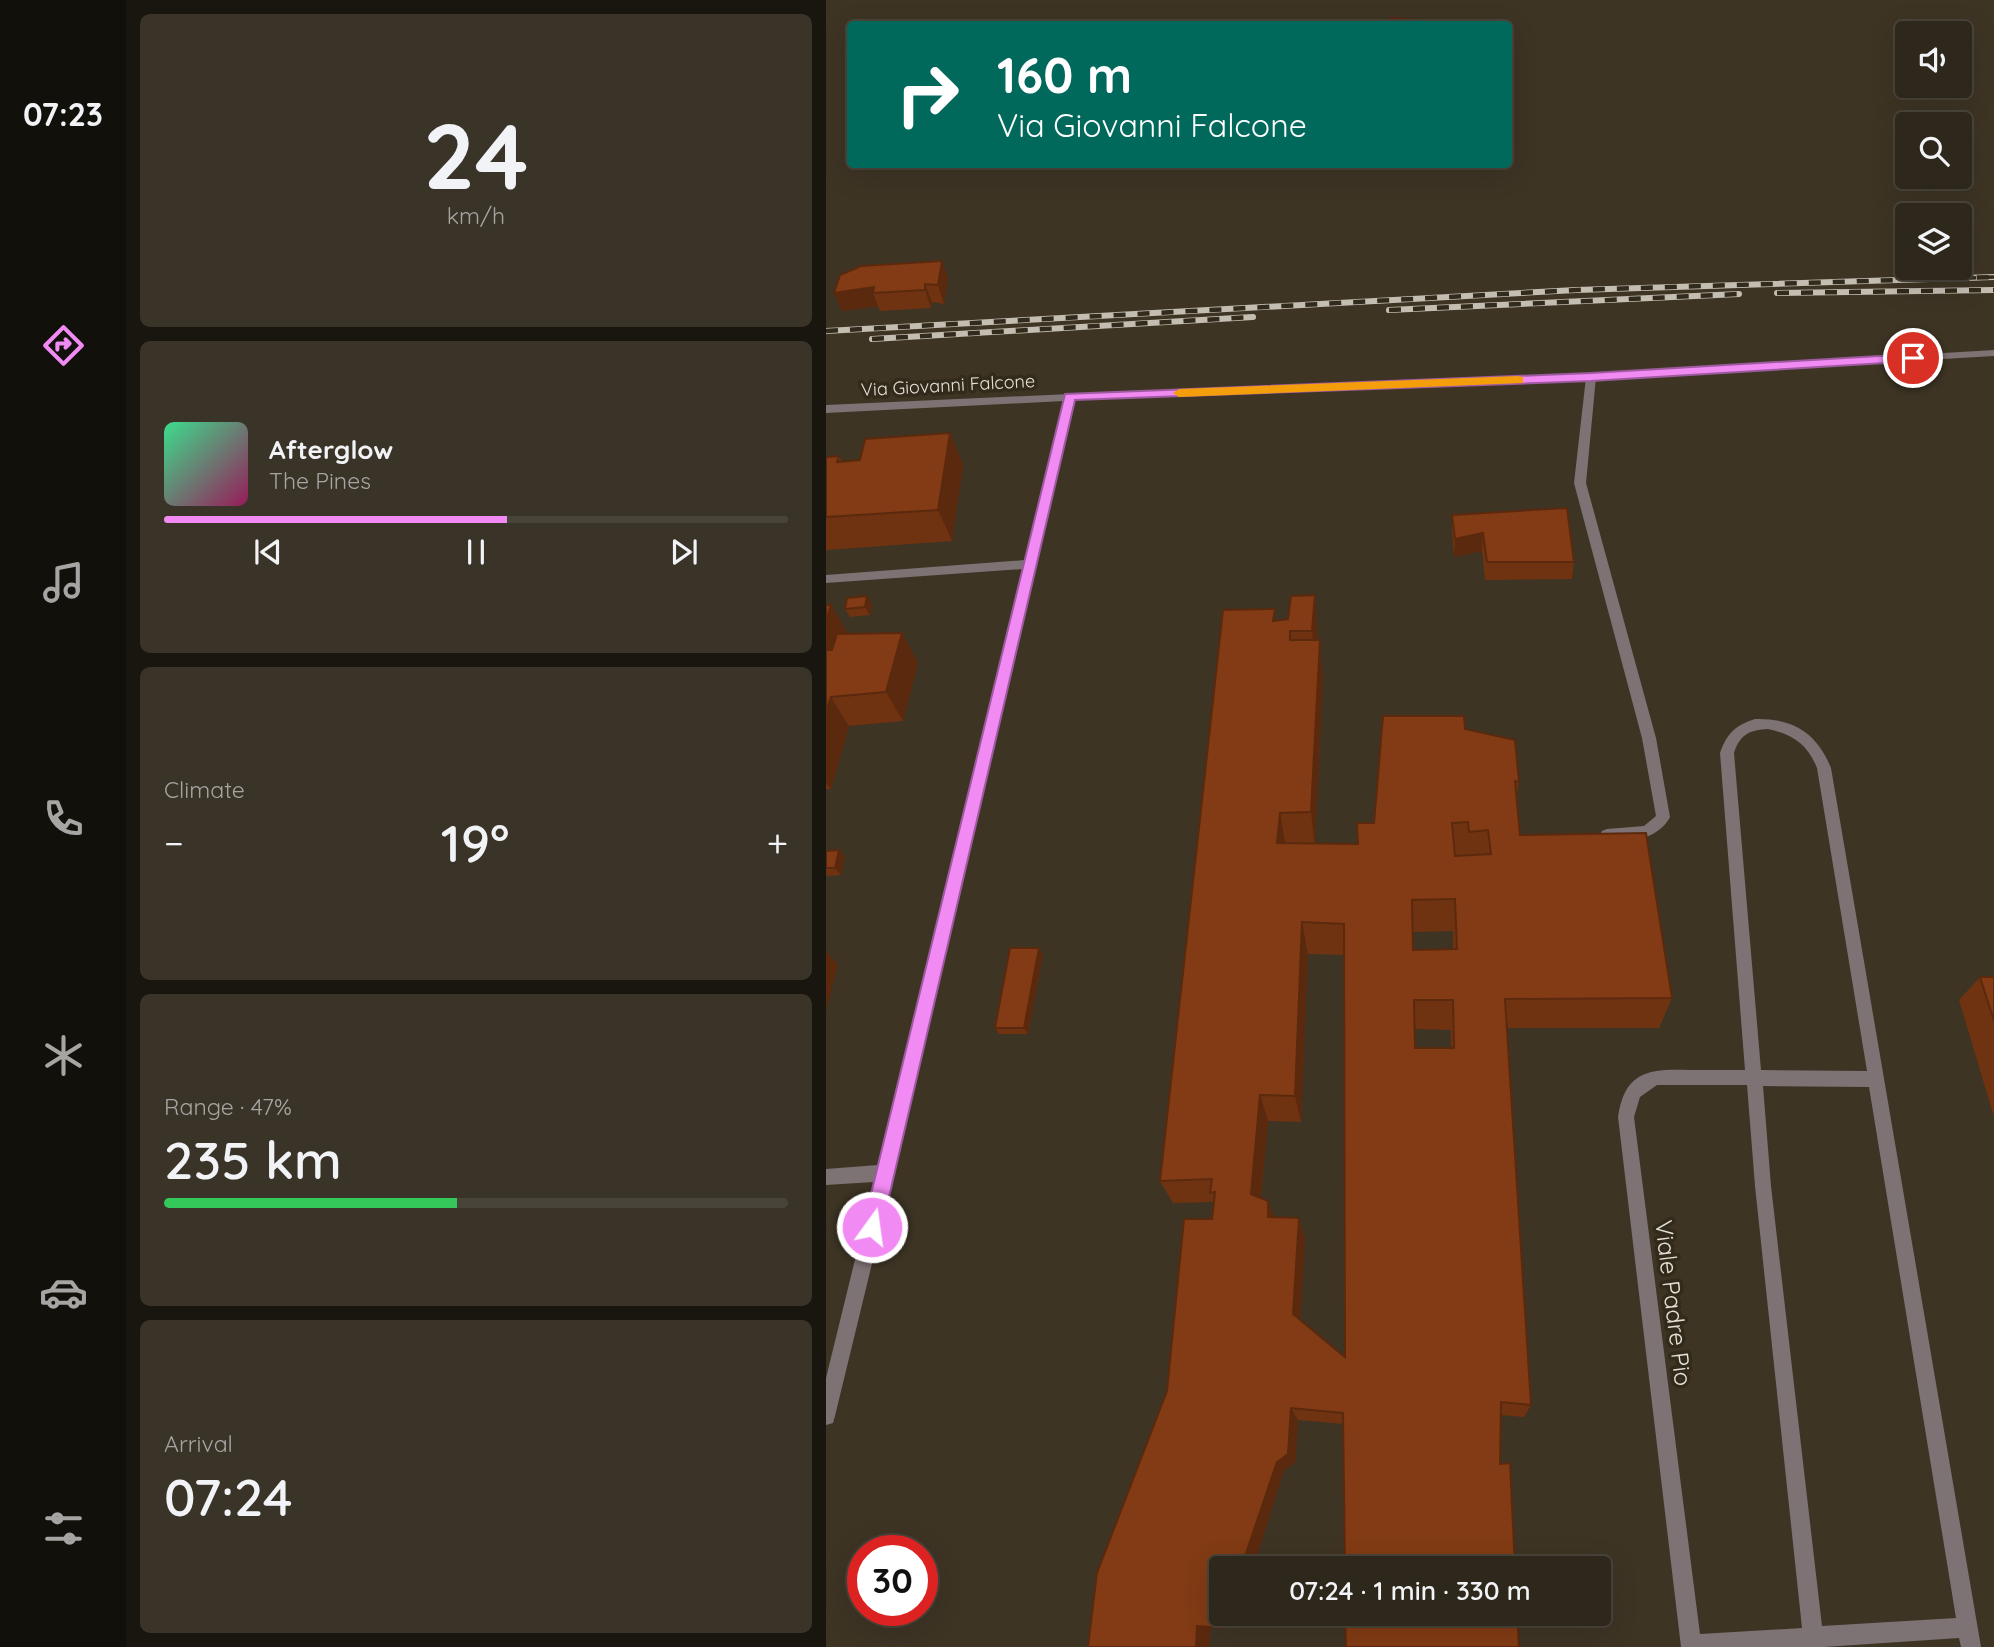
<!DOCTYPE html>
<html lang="en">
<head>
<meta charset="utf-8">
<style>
  :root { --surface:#2e271b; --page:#3a3328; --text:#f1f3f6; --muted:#a7a5a3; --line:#49443a; --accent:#f28af3 }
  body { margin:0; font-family:Quicksand,sans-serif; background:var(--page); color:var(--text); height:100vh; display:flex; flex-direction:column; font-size:26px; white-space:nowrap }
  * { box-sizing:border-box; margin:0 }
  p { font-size:23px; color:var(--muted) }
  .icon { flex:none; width:38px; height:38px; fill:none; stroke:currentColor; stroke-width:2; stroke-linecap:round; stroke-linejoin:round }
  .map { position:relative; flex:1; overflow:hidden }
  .side { display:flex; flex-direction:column; gap:14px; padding:14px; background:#19150f; width:700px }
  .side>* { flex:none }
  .hud { position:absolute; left:21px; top:21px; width:665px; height:147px; border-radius:7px; box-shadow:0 7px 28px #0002,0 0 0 2px var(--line); background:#00695c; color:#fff; overflow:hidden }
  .buttons { position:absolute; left:1069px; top:21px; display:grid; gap:14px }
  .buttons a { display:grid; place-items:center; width:77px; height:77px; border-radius:7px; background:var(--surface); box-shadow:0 7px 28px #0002,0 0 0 2px var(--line); font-size:35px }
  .speed { position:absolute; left:21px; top:1535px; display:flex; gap:14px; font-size:35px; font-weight:700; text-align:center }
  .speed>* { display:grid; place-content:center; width:91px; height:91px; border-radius:50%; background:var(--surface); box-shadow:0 7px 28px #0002,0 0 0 2px var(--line); line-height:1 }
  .speed .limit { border:10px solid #d22; background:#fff; color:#111 }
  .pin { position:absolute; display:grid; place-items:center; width:60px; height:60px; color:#fff; margin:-30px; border:4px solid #fff; border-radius:50%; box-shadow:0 2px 7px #0007 }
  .me { position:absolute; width:77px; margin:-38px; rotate:14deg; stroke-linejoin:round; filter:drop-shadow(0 0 5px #0008) }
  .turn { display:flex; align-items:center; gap:24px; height:147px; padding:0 35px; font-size:32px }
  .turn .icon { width:91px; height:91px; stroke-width:2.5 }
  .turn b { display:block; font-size:49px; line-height:60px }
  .big { font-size:52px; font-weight:600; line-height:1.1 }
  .side .tile { flex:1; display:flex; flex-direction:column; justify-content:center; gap:10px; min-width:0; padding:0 24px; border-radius:10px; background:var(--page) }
  .side .dial { align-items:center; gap:0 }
  .dial b { font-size:91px; line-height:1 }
  .song { display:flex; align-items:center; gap:21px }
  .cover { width:84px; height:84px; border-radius:10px; background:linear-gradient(135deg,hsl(150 70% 55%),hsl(330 70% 35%)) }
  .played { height:7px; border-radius:4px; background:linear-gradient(90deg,var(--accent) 55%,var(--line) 55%) }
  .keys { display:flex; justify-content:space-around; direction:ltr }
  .heat { display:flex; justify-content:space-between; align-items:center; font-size:38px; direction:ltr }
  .charge { height:10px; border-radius:5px; background:linear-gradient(90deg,#34c759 47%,var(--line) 0) }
  .trip { position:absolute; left:383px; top:1556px; width:402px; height:70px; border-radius:7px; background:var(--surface); box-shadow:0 7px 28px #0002,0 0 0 2px var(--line); font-weight:600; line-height:70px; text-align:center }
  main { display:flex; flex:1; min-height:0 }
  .dock { display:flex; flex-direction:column; width:126px; justify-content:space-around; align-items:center; background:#12100b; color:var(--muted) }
  .dock .icon { width:49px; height:49px }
  .dock .on { color:var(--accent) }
  .dock b { font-size:32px; color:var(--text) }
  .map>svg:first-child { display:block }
</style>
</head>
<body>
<main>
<nav class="dock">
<b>07:23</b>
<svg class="icon on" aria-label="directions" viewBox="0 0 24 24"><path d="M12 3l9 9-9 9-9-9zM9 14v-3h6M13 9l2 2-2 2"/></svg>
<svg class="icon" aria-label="music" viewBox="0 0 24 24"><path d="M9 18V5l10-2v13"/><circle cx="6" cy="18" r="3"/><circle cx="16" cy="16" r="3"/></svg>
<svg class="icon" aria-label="phone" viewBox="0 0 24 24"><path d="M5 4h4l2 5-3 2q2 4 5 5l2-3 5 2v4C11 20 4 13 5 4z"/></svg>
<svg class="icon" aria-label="climate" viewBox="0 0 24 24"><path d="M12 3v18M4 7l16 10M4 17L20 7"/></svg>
<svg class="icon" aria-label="car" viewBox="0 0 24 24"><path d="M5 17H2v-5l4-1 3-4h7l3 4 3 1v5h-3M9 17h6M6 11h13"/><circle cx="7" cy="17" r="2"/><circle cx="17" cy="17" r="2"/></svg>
<svg class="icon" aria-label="filters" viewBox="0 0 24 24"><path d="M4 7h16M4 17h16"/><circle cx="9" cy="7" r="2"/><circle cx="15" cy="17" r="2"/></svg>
</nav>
<section class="side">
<div class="tile dial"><b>24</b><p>km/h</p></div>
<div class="tile">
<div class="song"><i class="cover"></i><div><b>Afterglow</b><p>The Pines</p></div></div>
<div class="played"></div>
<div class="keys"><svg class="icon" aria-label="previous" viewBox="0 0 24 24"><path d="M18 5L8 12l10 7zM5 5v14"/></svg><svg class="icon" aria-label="pause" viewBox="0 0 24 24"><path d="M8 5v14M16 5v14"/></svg><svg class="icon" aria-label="next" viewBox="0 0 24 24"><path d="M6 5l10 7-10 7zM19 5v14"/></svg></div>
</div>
<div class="tile"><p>Climate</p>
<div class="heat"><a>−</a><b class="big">19°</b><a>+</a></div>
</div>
<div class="tile"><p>Range · 47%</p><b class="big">235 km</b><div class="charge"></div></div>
<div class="tile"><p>Arrival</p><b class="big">07:24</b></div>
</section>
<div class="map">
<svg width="1168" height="1647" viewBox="0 0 1168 1647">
  <rect width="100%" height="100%" fill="#3d3424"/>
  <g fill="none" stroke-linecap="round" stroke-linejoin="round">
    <path fill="#7d7274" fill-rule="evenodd" d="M765,374l5,3 -10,106 70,255 14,79c-11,22 -45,29 -68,22l-2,-4 2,-4 5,-2 37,-3 12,-10 -14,-78 -68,-255 12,-106z"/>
    <path fill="#7d7274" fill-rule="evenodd" d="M1168,350v6l-403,24 -516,20 -182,770 1,3 -59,243 -2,7 -7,2v-47l48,-196 -48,3v-16l52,-4 145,-596 -197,14v-8l199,-15 39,-159 -238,12v-8l244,-11 521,-20z
      M929,719c38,-1 62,14 76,49l150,879h-20l-2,-9 -135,9h-143l-63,-530c7,-47 32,-48 72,-47 19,0 37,0 55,0l-25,-317c7,-20 16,-28 35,-34zM942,729c25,5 40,16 49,39l50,303 -106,-1 -27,-317c6,-19 16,-23 34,-24zM831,1085h90l8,101 47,442 -102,6 -66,-517 6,-20zM937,1086l106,1 87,531 -134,8 -51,-440z"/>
    <g stroke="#c3bdb2" stroke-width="5">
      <path id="rail-far1" d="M1120,279l48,-2"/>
    </g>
    <g stroke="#c3bdb2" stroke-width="6">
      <path id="rail" d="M951,293l217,-3
        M563,310l350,-16
        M0,331l750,-41 418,-13
        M46,339l381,-22"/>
    </g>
    <use href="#rail-far1" stroke="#322a1a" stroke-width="3.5" stroke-dasharray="10" stroke-linecap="butt"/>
    <use href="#rail" stroke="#322a1a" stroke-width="4.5" stroke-dasharray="12" stroke-linecap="butt"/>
  </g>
  <path fill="#703311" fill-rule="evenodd" d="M122,279l-4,25 -12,-2 -1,6 -51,3 -2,-5 -36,5 -8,-18z
    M124,433l13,32 -11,76 -126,9v-93l13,-1 3,6 18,-2z
    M626,515l122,47 -2,17 -87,1 -3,-29 -28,6 -2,-25z
    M489,595l3,45 5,39 -8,165h43l16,-21 91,-94 54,53 -3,18 4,35 152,163 -13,30h-152l24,377 -7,12 -24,-2v49l15,104 -172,-144 -45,-4 -3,43 -11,7 -31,98h-31v46h16l-5,13 -11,1 -11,-1 -2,20h-121l79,-256 45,-172 2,-17 -41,1 -13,-22 117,-560 11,-2zM627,931v18l-40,1 -1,-18zM482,954l36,1 1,402 -45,-37 5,-81 -6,-21h-25l-6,-17 -7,-3 7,-77 33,1zM589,1029l36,1v18h-36z
    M41,596l5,9 -2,10 -20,2 -5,-8z
    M0,605h5l17,29 54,-1 16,30 -15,58 -54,5 -18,63h-5z
    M0,851l19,6 -4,18 -15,1z
    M213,948l4,7 -15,79h-29l-4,-6z
    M1154,977h14v140l-35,-117z"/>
  <path fill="#5b290e" d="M116,261l6,18 -4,25 -6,-19z
    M99,284l7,18 -1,6 -6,-18z
    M48,287l-1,6 5,13 -36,5 -8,-18z
    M124,433l13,32 -11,76 -14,-31z
    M657,533l-1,18 -28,6 1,-18z
    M489,595l3,40 -2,35 -4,-39z
    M41,596l5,9 -2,10 -5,-8z
    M5,605l18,30 -23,22v-36z
    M76,633l16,30 -15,58 -17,-29z
    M494,640l3,39 -8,169 -4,-36z
    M5,697l18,29 -18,63 -5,-6v-72z
    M454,813l6,35 -9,-5z
    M13,850l6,7 -4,18 -6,-7z
    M476,922l6,32 -7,168 -6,-26z
    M213,948l4,7 -15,79 -4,-6z
    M0,951l12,14 -12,46z
    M434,1095l8,26 -9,95 -8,-22z
    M442,1201l8,21 -8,-5z
    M473,1218l6,21 -5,91 -7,-16z
    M465,1408l7,12 -3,43 -11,7 -31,98h-12l36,-106z
    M400,1614h12l-5,13 -11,1z
    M385,1624l-2,23h-13l1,-21z"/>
  <path fill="#823b14" stroke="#5b290e" stroke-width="2" fill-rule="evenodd" d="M565,18l26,2 -1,4h-27z
    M116,261l-4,24 -13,-1v6l-52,3 1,-6 -40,6 6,-18 21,-9z
    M124,433l-12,77 -112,7v-60l13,-1 -2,6 23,-2 5,-21z
    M741,508l7,54h-87l-4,-29 -28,6 -3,-24z
    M489,595l-3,36h-22v9h30l-9,172 -31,1 -3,30 81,1 -1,-21h17l9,-107h81l1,13 50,11 4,42 -4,-1 5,54 126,-2 26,165 -167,1 26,406 -30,-3 -1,62 10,-1 5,105h-170l-2,-155 -52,-5 -3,46 -11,8 -36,106h-19v46h4l-4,14 -25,-2 -1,21h-108l9,-74 70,-182 17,-172h28l3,-27 -5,1 2,-14 -52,2 63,-571 52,-1 -2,12 15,-2 3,-23zM642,822l1,10 19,-2 3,24 -36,2 -3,-33zM629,899l2,50 -44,1 -1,-50zM476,922l42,2 1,433 -52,-43 6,-96 -31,-1v-16l-17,-7 9,-99 35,1zM588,1000h39l1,48h-39z
    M41,596l-2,11 -20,2 2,-11z
    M0,605h5l-5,16z
    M76,633l-16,59 -55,5 -5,14v-61h6l5,-16z
    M13,850l-4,18h-9v-17z
    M184,948h29l-15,80h-29z
    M1154,977h14v44z
    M519,1614h172l2,33h-173z"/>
  <path fill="#f28af3" stroke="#9d5a9e" stroke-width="2" d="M1087,354l5,2v5l-327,20 -516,19 -193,827 -3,7 -7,3 -6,-3 -3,-7 202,-833 526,-21z"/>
  <path fill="#f59e0b" d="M692,376l5,1v6l-344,14 -6,-4 6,-4z"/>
  <g text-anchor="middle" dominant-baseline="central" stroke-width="7" stroke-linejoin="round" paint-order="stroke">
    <g font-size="18" fill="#e6e1d7" stroke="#322a1a">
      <text transform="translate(122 385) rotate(-3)">Via Giovanni Falcone</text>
    </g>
    <g font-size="24" fill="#e6e1d7" stroke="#322a1a">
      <text transform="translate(848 1303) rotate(83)">Viale Padre Pio</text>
    </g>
  </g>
</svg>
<div class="buttons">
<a><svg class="icon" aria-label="sound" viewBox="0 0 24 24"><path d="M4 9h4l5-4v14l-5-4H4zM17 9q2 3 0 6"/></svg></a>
<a><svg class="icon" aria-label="search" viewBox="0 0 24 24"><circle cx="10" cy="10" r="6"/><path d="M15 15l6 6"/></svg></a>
<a><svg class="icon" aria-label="layers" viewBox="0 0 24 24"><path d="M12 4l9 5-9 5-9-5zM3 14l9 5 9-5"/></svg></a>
</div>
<div class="speed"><div class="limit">30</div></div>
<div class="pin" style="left:1087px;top:358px;background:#d93025"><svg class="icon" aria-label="arrive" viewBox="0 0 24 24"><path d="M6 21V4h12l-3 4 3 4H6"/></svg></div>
<svg class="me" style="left:46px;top:1227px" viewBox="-20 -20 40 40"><circle r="17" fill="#f28af3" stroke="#fff" stroke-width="3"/><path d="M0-11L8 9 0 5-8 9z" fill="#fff"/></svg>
<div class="trip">07:24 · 1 min · 330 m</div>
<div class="hud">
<div class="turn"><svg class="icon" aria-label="right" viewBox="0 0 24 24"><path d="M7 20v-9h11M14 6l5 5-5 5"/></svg><div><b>160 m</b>Via Giovanni Falcone</div></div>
</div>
</div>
</main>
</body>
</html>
